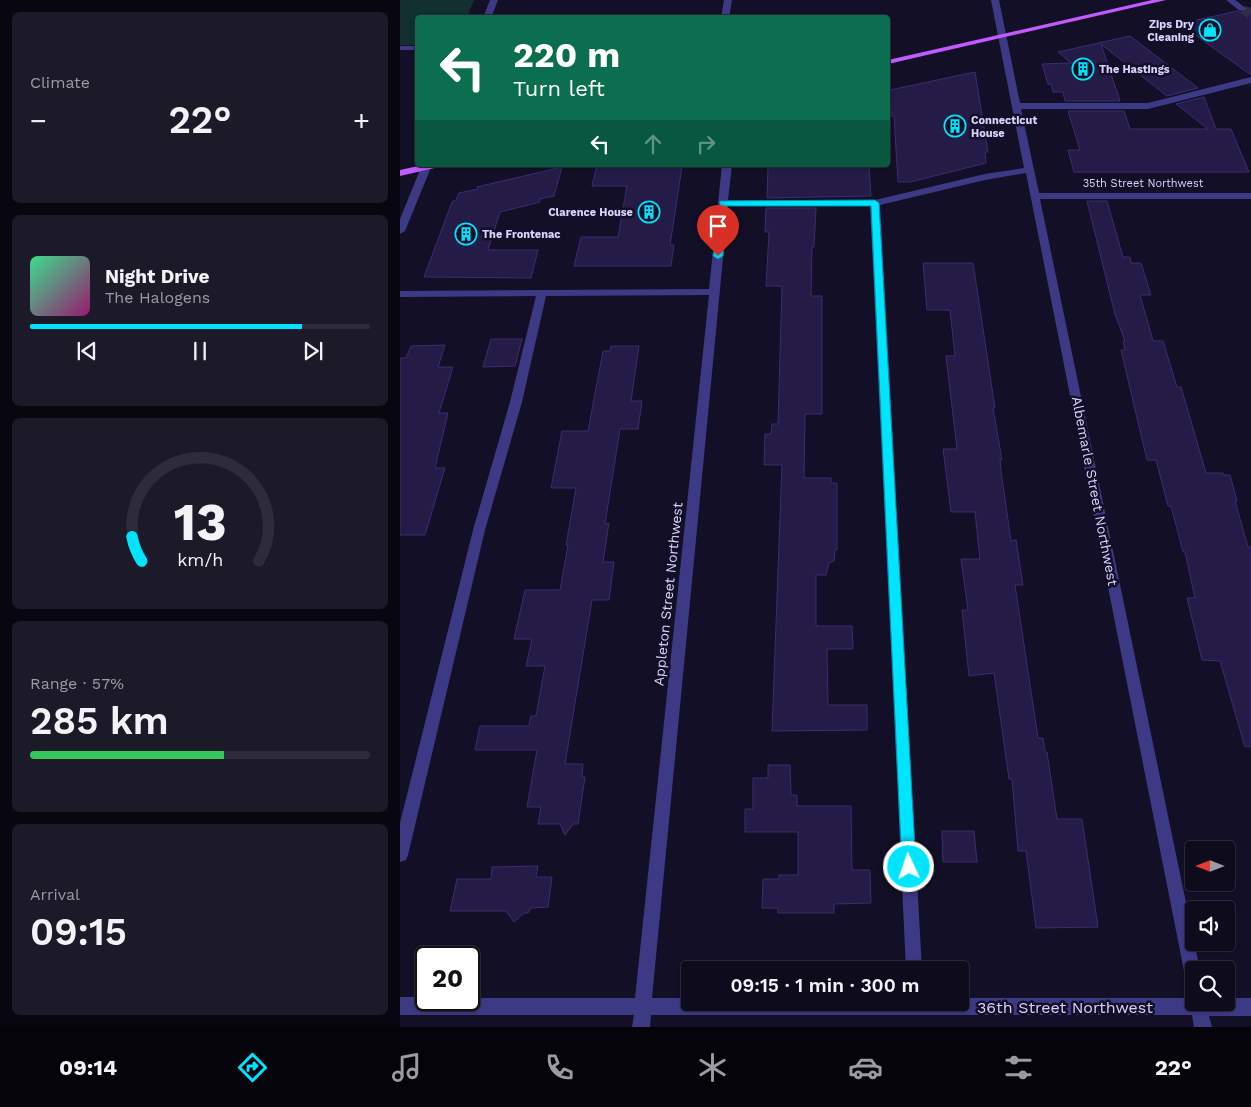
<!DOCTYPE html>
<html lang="en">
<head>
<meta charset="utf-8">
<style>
  :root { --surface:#0e0b1c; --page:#1c1929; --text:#f1f3f6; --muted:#9b9ba3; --line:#2e2b3b; --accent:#00e5ff }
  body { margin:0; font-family:"Work Sans",sans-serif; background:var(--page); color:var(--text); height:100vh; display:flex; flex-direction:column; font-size:19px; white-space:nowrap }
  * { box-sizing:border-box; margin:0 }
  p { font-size:16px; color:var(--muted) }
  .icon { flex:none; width:28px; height:28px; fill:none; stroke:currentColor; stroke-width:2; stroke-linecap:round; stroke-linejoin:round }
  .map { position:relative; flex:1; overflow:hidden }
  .details { display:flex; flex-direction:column; gap:12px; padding:12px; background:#08060f; width:400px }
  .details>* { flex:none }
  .guide { position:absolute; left:15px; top:15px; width:475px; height:152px; border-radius:5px; box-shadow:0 1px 4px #0004,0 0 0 1px var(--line); background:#0b6e4f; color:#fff; overflow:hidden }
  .needle { width:32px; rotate:270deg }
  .controls { position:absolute; left:785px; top:841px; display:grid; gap:10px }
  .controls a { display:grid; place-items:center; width:50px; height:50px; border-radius:5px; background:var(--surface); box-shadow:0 1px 4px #0004,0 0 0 1px var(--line); font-size:25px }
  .speed { position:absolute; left:15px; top:946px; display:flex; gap:10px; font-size:25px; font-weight:700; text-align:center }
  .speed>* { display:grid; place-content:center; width:65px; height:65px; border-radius:50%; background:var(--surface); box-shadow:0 1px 4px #0004,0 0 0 1px var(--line); line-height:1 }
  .speed .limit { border:2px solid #111; border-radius:8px; background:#fff; color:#111 }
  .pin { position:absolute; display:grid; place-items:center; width:42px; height:42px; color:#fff; margin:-51px -21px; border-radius:50% 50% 50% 0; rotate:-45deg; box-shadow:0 0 5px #0007 }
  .pin .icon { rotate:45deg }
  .me { position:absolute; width:55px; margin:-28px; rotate:357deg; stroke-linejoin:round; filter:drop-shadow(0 0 4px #0008) }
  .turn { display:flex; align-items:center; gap:18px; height:105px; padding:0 15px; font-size:22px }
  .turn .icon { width:65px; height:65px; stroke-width:2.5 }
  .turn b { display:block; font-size:35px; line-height:42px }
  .lanes { display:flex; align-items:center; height:48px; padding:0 15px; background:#0003; justify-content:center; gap:25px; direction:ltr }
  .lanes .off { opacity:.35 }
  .big { font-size:38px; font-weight:600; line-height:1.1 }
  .details .widget { flex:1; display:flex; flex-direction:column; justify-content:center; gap:8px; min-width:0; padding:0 18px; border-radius:8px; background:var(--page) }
  .details .dial { align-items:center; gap:0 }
  .dial svg { height:130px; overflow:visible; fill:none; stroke:var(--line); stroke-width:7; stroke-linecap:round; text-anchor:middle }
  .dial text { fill:var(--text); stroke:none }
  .song { display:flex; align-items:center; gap:15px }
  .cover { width:60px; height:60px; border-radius:8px; background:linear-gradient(135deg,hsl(150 70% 55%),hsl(320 70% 35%)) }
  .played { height:5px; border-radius:2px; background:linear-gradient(90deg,var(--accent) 80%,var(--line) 80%) }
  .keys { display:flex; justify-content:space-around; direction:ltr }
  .heat { display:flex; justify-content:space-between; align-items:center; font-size:28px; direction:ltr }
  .charge { height:8px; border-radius:4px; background:linear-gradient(90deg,#34c759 57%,var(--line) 0) }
  .trip { position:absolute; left:281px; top:961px; width:288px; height:50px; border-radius:5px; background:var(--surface); box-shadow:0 1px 4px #0004,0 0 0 1px var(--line); font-weight:600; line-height:50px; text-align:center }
  .tabs { display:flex; height:80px; justify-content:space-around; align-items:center; background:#06040b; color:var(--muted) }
  .tabs .icon { width:35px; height:35px }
  .tabs .on { color:var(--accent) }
  .tabs b { font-size:22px; color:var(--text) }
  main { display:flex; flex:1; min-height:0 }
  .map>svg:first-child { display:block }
</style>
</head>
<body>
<main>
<section class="details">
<div class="widget"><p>Climate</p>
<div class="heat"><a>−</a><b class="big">22°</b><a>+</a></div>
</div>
<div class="widget">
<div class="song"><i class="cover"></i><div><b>Night Drive</b><p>The Halogens</p></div></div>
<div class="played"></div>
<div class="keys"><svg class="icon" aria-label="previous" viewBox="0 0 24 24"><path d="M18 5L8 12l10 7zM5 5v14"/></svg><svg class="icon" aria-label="pause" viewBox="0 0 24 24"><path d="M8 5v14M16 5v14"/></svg><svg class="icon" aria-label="next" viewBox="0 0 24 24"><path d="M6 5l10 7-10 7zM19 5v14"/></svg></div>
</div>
<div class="widget dial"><svg viewBox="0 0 100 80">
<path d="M14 69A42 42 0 1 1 86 69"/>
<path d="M14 69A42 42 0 0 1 8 54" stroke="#00e5ff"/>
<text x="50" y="56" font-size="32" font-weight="700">13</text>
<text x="50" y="72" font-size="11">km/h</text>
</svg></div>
<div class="widget"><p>Range · 57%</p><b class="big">285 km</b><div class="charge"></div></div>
<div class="widget"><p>Arrival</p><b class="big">09:15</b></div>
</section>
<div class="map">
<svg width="851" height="1027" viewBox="0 0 851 1027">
  <rect width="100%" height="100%" fill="#130f26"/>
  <path fill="#12302f" d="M0,0h74l-7,17 -49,1 -1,27h-17z"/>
  <path fill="#241b47" stroke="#3b2d73" d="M851,7v68l-71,-51 57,-13 4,2z
    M730,36l68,52 -31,8 -66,-52 19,57h-55l-2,-9h-10l-2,-8h-3l-6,-20 29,-1 -13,-11z
    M575,72l13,80h-3l1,11 -76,19h-12l-4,-66h-3l-1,-26z
    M804,97l12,32h15l18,43h-175l-6,-22h12l-12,-39h56l6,18h78l-32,-25z
    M197,165l85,2 -12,78h4l-3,21h-97l7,-29h37l9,-51h-35z
    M391,165l78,2 2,29 -104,2 1,-31h23z
    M162,167l-8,29 -15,3 1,3 -40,10 -12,38h50l-7,28 -107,-1 28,-75 4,-2 3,-7 19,-4 -1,-2z
    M687,201h20l16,56h7l1,6h10l10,32h-11l13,46h10l14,46h4l25,86h17l1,2h6l7,26h-2l13,46h3v199l-6,1 -25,-86 -18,-1 -15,-62h8l-10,-46h-2l-12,-46h-3l-12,-46h-9l-26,-110h4l-2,-9h2l-10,-27z
    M366,208h50l-2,39h-2l-1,49h11v118h-17l-1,64h27v5h6v67h-2l-1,11 -5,2 -3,12h-10v51h36l1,23h-26l1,56h39v25l-95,1 10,-266h-18l1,-31h6l1,-10h6l4,-138h-16l3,-54h-4z
    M523,263h50l22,145h-2l9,52h-2l1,11 10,70 5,-1 7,45h-8l23,153h5l2,14h2l10,67h25l16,108 -62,1 -10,-77h-8l-6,-72h-3l-15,-106 -25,3 -7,-66h6l-7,-51h19l-5,-47h-24l-8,-63h14l-11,-93h9l-5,-46h-23z
    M91,339h31l-7,27 -32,1z
    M45,345l-7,22h15l-14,46h9l-13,55h10l-20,67h-25v-177h6l5,-12z
    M211,346h28l-8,55h11l-4,28h-18l-15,95 4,-1 -6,39h11l-5,38h-17l-27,164h18l-1,13h3l-7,47h-5l-8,11 -5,-11h-22l3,-17h-14l10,-57h-62l5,-24h49l2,-10h5l9,-50h-19l6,-27h-18l11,-49h35l8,-45h-2l10,-57h-25l11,-57h26l15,-80h7z
    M368,765h22l1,30h6v11h54l1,64h18l1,33 -37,1v9h-56v-5h-16l1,-29h16v-4h19v-43h-53v-23h8v-31h15z
    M542,831h32l3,31h-34z
    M138,866l-2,11h16l-4,30 -17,1 -3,5h-4l-10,9 -8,-11h-56l7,-32h34l1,-12z"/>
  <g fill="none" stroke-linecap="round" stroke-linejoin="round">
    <path stroke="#312d47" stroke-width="9" stroke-dasharray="9 4.5" stroke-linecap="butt" d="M843,9l8,6"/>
    <path fill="#3d3a85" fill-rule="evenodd" d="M90,0h8l-7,18h-8z
      M324,0h8l-3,18h-8z
      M591,0h8l21,103h128l103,-26v6l-103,26h-127l18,84h212v6h-211l160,771h-6v19l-6,-2 -2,-6 -160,-808 -41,7 -105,25 42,765h-16l-36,-764h-142l-76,792h38v4h270v-4h231l3,-3v7h32v-4h25v18h-42l3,11h-18l-2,-12h-541l-1,12h-18l2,-12h-234v-18h26v3h43v-2h166l74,-703 -163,1 -24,106 -37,128 -77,325 -2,5 -6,2v-39l73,-293 37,-128 26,-106 -136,1v-6l309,-2 13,-124h10l-4,35h147l110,-26 39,-6z
      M826,0h9l12,9 -7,2z
      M0,46h18v4h-18z
      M22,165h10l-27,66 -5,3v-15z"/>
    <path fill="#c25bff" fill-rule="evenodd" d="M752,0h14l-278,64v-4z
      M23,165h18l-2,2 -39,9v-6z"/>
  </g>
  <path fill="#00e5ff" stroke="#0095a6" d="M475,200l4,3 37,664 -2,5 -5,2 -5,-2 -2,-5 -31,-661h-144l-4,50 -5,3 -5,-3 7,-55z"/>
  <defs>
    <g id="shop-ring" transform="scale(1.125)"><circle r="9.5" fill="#130f26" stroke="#00e5ff" stroke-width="1.5"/><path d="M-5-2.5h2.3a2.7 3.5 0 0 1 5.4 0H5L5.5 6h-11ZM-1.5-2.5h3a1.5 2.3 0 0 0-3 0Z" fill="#00e5ff"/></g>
    <g id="building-ring" transform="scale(1.125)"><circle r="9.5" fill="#130f26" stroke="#00e5ff" stroke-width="1.5"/><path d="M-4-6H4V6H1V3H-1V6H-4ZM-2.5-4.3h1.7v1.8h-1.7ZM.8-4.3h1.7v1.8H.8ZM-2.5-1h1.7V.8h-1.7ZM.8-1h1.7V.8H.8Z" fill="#00e5ff"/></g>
  </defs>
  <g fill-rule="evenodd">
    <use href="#shop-ring" x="810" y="30"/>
    <use href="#building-ring" x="683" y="69"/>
    <use href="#building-ring" x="555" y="126"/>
    <use href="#building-ring" x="249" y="212"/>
    <use href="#building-ring" x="66" y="234"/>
  </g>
  <g text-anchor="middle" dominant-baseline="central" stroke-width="5" stroke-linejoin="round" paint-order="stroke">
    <g font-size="11" font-weight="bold" fill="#d9d4ff" stroke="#130f26" text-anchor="start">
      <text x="794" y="24" text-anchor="end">Zips Dry<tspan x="794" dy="13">Cleaning</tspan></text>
      <text x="699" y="69">The Hastings</text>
      <text x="571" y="120">Connecticut<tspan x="571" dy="13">House</tspan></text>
      <text x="233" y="212" text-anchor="end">Clarence House</text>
      <text x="82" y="234">The Frontenac</text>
    </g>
    <g font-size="11" fill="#d9d4ff" stroke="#130f26">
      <text x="743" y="183">35th Street Northwest</text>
    </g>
    <g font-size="14" fill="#d9d4ff" stroke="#130f26">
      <text transform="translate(695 491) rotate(79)">Albemarle Street Northwest</text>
      <text transform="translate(268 594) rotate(-84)">Appleton Street Northwest</text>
    </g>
    <g font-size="16" fill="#d9d4ff" stroke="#130f26">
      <text x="665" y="1007">36th Street Northwest</text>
    </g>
  </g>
</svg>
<div class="controls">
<a><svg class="needle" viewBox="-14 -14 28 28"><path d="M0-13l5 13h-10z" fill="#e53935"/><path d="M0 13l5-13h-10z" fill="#9b9ba3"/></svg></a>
<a><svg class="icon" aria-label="sound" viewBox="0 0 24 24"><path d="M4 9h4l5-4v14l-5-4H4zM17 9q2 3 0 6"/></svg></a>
<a><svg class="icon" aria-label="search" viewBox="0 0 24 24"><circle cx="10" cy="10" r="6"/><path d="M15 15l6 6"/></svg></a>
</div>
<div class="speed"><div class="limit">20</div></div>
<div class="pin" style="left:318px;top:256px;background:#d93025"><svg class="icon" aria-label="arrive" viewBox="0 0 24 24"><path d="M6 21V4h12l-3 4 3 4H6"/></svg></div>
<svg class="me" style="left:509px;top:867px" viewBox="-20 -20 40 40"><circle r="17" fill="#00e5ff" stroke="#fff" stroke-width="3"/><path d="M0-11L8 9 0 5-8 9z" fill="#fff"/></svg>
<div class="trip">09:15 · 1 min · 300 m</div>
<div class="guide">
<div class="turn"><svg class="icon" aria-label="left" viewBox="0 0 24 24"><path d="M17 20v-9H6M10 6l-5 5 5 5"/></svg><div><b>220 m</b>Turn left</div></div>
<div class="lanes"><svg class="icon" aria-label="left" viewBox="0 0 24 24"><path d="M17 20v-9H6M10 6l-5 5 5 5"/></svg><svg class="icon off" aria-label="ahead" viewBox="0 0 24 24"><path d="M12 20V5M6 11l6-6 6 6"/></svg><svg class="icon off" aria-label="right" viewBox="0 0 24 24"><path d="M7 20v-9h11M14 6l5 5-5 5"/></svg></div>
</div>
</div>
</main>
<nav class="tabs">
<b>09:14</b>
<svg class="icon on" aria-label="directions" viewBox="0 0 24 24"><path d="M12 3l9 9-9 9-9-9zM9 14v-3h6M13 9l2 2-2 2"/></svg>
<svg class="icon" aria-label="music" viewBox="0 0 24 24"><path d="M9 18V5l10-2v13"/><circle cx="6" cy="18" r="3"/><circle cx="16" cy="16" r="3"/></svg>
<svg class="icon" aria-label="phone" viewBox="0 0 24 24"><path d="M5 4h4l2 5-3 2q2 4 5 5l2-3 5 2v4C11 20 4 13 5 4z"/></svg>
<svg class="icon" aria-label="climate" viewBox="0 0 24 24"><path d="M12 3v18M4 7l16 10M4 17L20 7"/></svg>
<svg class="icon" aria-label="car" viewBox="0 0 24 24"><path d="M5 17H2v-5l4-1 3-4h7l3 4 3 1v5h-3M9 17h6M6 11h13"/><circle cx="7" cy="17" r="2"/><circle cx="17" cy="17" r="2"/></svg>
<svg class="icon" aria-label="filters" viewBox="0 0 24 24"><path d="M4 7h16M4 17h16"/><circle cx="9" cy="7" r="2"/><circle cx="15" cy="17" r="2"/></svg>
<b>22°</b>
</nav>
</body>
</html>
